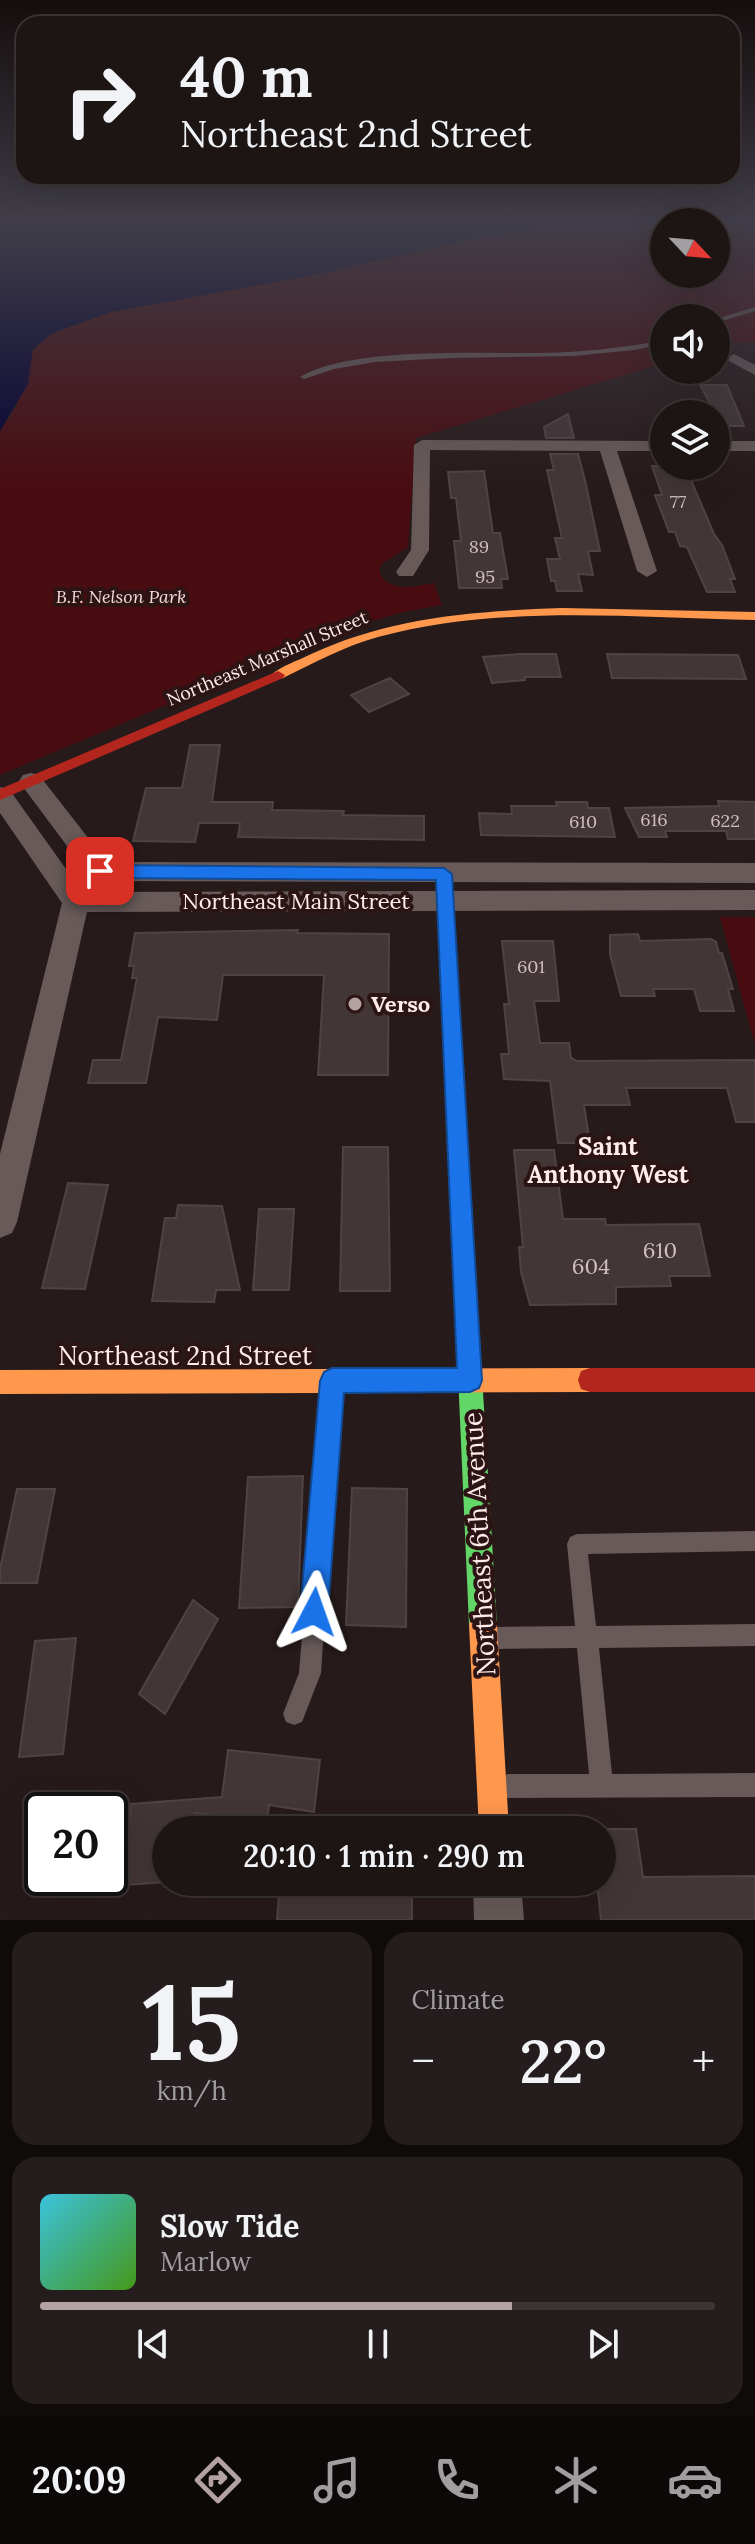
<!DOCTYPE html>
<html lang="en">
<head>
<meta charset="utf-8">
<style>
  :root { --surface:#1d1414; --page:#251d1d; --text:#f1f3f6; --muted:#a09ea0; --line:#3b3334; --accent:#b3a2a1 }
  body { margin:0; font-family:Lora,serif; background:var(--page); color:var(--text); height:100vh; display:flex; flex-direction:column; font-size:30px; white-space:nowrap }
  * { box-sizing:border-box; margin:0 }
  p { font-size:26px; color:var(--muted) }
  .icon { flex:none; width:44px; height:44px; fill:none; stroke:currentColor; stroke-width:2; stroke-linecap:round; stroke-linejoin:round }
  .map { position:relative; height:1920px; overflow:hidden }
  .sheet { display:flex; flex-direction:column; gap:12px; padding:12px; background:#100b0b; flex:1 }
  .sheet>* { flex:none }
  .guide { position:absolute; left:16px; top:16px; width:724px; height:168px; border-radius:24px; box-shadow:0 8px 32px #0002,0 0 0 2px var(--line); background:#1d1414; color:var(--text); overflow:hidden }
  .needle { width:52px; rotate:116deg }
  .buttons { position:absolute; left:650px; top:208px; display:grid; gap:16px }
  .buttons a { display:grid; place-items:center; width:80px; height:80px; border-radius:50%; background:var(--surface); box-shadow:0 8px 32px #0002,0 0 0 2px var(--line); font-size:40px }
  .speed { position:absolute; left:24px; top:1792px; display:flex; gap:16px; font-size:40px; font-weight:700; text-align:center }
  .speed>* { display:grid; place-content:center; width:104px; height:104px; border-radius:50%; background:var(--surface); box-shadow:0 8px 32px #0002,0 0 0 2px var(--line); line-height:1 }
  .speed .limit { border:4px solid #111; border-radius:12px; background:#fff; color:#111 }
  .pin { position:absolute; display:grid; place-items:center; width:68px; height:68px; color:#fff; margin:-34px; border-radius:16px; box-shadow:0 4px 12px #0006 }
  .me { position:absolute; width:88px; margin:-44px; rotate:4deg; stroke-linejoin:round; filter:drop-shadow(0 0 6px #0008) }
  .turn { display:flex; align-items:center; gap:28px; height:168px; padding:0 32px; font-size:36px }
  .turn .icon { width:104px; height:104px; stroke-width:2.5 }
  .turn b { display:block; font-size:56px; line-height:68px }
  .big { font-size:60px; font-weight:600; line-height:1.1 }
  .sheet .card { flex:1; display:flex; flex-direction:column; justify-content:center; gap:12px; min-width:0; padding:0 28px; border-radius:24px; background:var(--page) }
  .sheet .dial { align-items:center; gap:0 }
  .dial b { font-size:104px; line-height:1 }
  .song { display:flex; align-items:center; gap:24px }
  .cover { width:96px; height:96px; border-radius:12px; background:linear-gradient(135deg,hsl(190 70% 55%),hsl(100 70% 35%)) }
  .played { height:8px; border-radius:4px; background:linear-gradient(90deg,var(--accent) 70%,var(--line) 70%) }
  .keys { display:flex; justify-content:space-around; direction:ltr }
  .heat { display:flex; justify-content:space-between; align-items:center; font-size:44px; direction:ltr }
  .sheet .tiles { flex:1; display:grid; gap:12px; grid-template-columns:1fr 1fr }
  .card:last-child { grid-column:span 2 }
  .trip { position:absolute; left:152px; top:1816px; width:464px; height:80px; border-radius:40px; background:var(--surface); box-shadow:0 8px 32px #0002,0 0 0 2px var(--line); font-weight:600; line-height:80px; text-align:center }
  .dock { display:flex; height:128px; justify-content:space-around; align-items:center; background:#0c0808; color:var(--muted) }
  .dock .icon { width:56px; height:56px }
  .dock .current { color:var(--accent) }
  .dock b { font-size:36px; color:var(--text) }
  .map>svg:first-child { display:block }
</style>
</head>
<body>
<div class="map">
<svg width="755" height="1920" viewBox="0 0 755 1920">
  <rect width="100%" height="100%" fill="#271a1a"/>
  <path fill="#480c11" d="M651,219l13,3v52h52v-48l39,-1v117l-23,1 -16,4v-29h-52v45l-248,75 -8,109 -26,17 -3,7c8,22 36,16 55,12l8,22 -38,7 -50,14 -354,149v-344l16,-24 17,-57 20,-17 58,-21 208,-38 175,-40 118,-14z
    M720,917h35v128z"/>
  <path fill="#040233" d="M28,219h597l-149,19 -157,36 -208,38 -58,21 -20,16 -5,35 -28,47v-208z"/>
  <path fill="#423636" stroke="#4f4343" stroke-width="2" d="M700,385h27l17,41h-28v-12z
    M568,414l6,24h-28l-2,-11z
    M550,454h28l7,26 15,71h-12l5,24 -15,-1 4,17h-25l-2,-10h-4l-4,-22h13l-5,-21h7l-15,-68h7z
    M652,466h33l29,68 8,11 13,34h-5l5,13h-28l-20,-45 -7,-1 -5,-14h-6l-14,-37h7z
    M484,471l9,62h7l8,46h-7l1,9h-43l-5,-47h7l-5,-43h-5l-3,-26z
    M519,654h37l5,23h-36v3l-33,3 -9,-26z
    M607,654l131,1 8,24 -134,-1z
    M390,678l19,16 -40,18 -18,-17z
    M190,745h30l-8,57h61l-1,8 72,1 -1,4 81,1v24l-186,-3 2,-14h-41l-4,19 -62,-1 13,-53h36z
    M718,801l37,1v37h-27l-2,-8h-61l2,6h-28l-14,-29 94,-2z
    M556,802h31l1,6h21l6,29 -134,-2 -2,-22 33,1 -1,-8h46z
    M298,930l-1,3 92,1 -1,141h-70l6,-100h-101l-6,45 -59,-3 -12,66h-58l5,-23h28l16,-82h-5l2,-12h-5l6,-33z
    M638,934l2,7 71,-2 5,3 3,11h3l11,36h-5l6,22h-34l-6,-22h-41l2,7h-34l-11,-42v-19z
    M502,941h51l6,60h-25l6,42h29l2,15 6,3 178,-1v62h-19l-9,-34h-101l4,17h-46l6,38h-32l-8,-62 -46,-2 -3,-25h8l-5,-50h5z
    M343,1147h45l2,144h-50z
    M514,1150h40l9,69h42l1,6 93,-1 11,52h-41l2,10 -55,1v17l-86,1 -9,-33 -2,-25h4z
    M68,1183l40,2 -23,104 -43,-1z
    M178,1205l44,1 18,84h-24l-2,12 -62,-1 13,-83h11z
    M259,1209h35l-5,81h-36z
    M303,1476l-5,131 -59,1 9,-131z
    M352,1488l55,1 -1,138 -60,-2z
    M17,1489h38l-18,94h-37v-14z
    M193,1600l25,19 -53,95 -26,-20z
    M76,1638l-13,116 -44,3 16,-116z
    M228,1750l92,10 -6,52 -45,-7 -2,15 -72,-7 -1,17h-28v52l-41,3 6,-81 91,-7z
    M602,1829h34l7,48 112,-1v44h-154l-4,-38h5z
    M280,1882h132v38h-135z"/>
  <g fill="none" stroke-linecap="round" stroke-linejoin="round">
    <path fill="#675a59" fill-rule="evenodd" d="M755,307v4l-39,12v-4z
      M664,340v4l-30,6 -61,6 -123,2 -75,4 -41,7 -30,10 -4,-2c51,-31 181,-23 242,-24 41,-1 82,-5 122,-13z
      M331,1380l7,2 2,7 -19,284 -19,49 -8,3 -8,-3 -3,-8 16,-41 23,-284 2,-7z
      M755,1531v20l-167,3 8,72 159,-2v22l-156,2 13,126 143,-1v24l-247,1 -8,-4 -4,-8 4,-8 8,-4h81l-12,-126 -82,1 -8,-3 -3,-8 3,-8 8,-3 80,-1 -8,-82 3,-7 7,-3z"/>
    <path fill="#675a59" fill-rule="evenodd" d="M734,354l21,11v10l-26,-14 -2,-3z
      M422,440l242,1v10h-47l40,120 -10,6 -10,-6 -37,-120 -170,-1 -1,100 -16,26h-14l-3,-4 15,-22 3,-105z
      M716,441h39v10h-39z
      M31,773l8,2 68,87 648,1v20l-655,-2 -9,-3 -68,-91 -4,-6 4,-6z
      M0,787l9,2 67,94 11,-5 9,3 4,7 -2,4 657,-2v20l-668,2 -70,310 -5,11 -12,5v-84l62,-251 -62,-90z
      M473,1882h48l3,38h-50z"/>
    <path fill="#63d668" fill-rule="evenodd" d="M444,868l8,6 45,751 -4,10 -10,4 -10,-4 -4,-10 -33,-751z"/>
    <path fill="#ff974d" fill-rule="evenodd" d="M562,608l193,4v8c-124,-2 -255,-16 -377,17 -33,9 -64,26 -95,41l-5,1 -7,-4c10,-9 26,-14 38,-20 80,-38 166,-44 253,-47z
      M590,1368l9,3 3,9 -3,9 -9,3 -590,2v-24z
      M483,1611l10,4 4,10 12,205h-30l-10,-205 4,-10z"/>
    <path fill="#b3261e" fill-rule="evenodd" d="M278,671l7,4 -2,3 -283,122v-11z
      M590,1368h165v24h-165l-9,-3 -3,-9 3,-9z"/>
  </g>
  <linearGradient id="sky" x2="0" y2="1"><stop stop-color="#150e0e"/><stop offset="0.45" stop-color="#413e49"/><stop offset="1" stop-color="#413e49" stop-opacity="0"/></linearGradient>
  <rect width="755" height="488" fill="url(#sky)"/>
  <path fill="#1a73e8" stroke="#114b97" stroke-width="2" d="M100,865l344,3 8,6 30,506 -3,8 -9,4 -126,1 -16,219 -4,10 -10,4 -10,-4 -4,-10 20,-231 4,-9 8,-4h125l-21,-488 -336,-2 -8,-7z"/>
  <circle fill="#b3a2a1" stroke="#2d1414" stroke-width="3" cx="355" cy="1004" r="8"/>
  <g text-anchor="middle" dominant-baseline="central" stroke-width="8" stroke-linejoin="round" paint-order="stroke">
    <g font-size="18" fill="#cfbebd">
      <text x="678" y="501">77</text>
      <text x="479" y="546">89</text>
      <text x="485" y="576">95</text>
      <text x="654" y="819">616</text>
      <text x="725" y="820">622</text>
      <text x="583" y="821">610</text>
      <text x="531" y="966">601</text>
    </g>
    <g font-size="18" font-style="italic" fill="#f2d9d7" stroke="#2d1414">
      <text x="121" y="596">B.F. Nelson Park</text>
    </g>
    <g font-size="18" fill="#feebea" stroke="#2d1414">
      <text transform="translate(267 658) rotate(-23)">Northeast Marshall Street</text>
    </g>
    <g font-size="22" fill="#feebea" stroke="#2d1414">
      <text x="296" y="901">Northeast Main Street</text>
    </g>
    <g font-size="22" font-weight="bold" fill="#feebea" stroke="#2d1414" text-anchor="start">
      <text x="371" y="1004">Verso</text>
    </g>
    <g font-size="22" fill="#cfbebd">
      <text x="660" y="1250">610</text>
      <text x="591" y="1266">604</text>
    </g>
    <g font-size="24" font-weight="bold" fill="#feebea" stroke="#2d1414">
      <text x="608" y="1146">Saint<tspan x="608" dy="28">Anthony West</tspan></text>
    </g>
    <g font-size="26" fill="#feebea" stroke="#2d1414">
      <text x="185" y="1355">Northeast 2nd Street</text>
      <text transform="translate(479 1544) rotate(-93)">Northeast 6th Avenue</text>
    </g>
  </g>
</svg>
<div class="buttons">
<a><svg class="needle" viewBox="-14 -14 28 28"><path d="M0-13l5 13h-10z" fill="#e53935"/><path d="M0 13l5-13h-10z" fill="#a09ea0"/></svg></a>
<a><svg class="icon" aria-label="sound" viewBox="0 0 24 24"><path d="M4 9h4l5-4v14l-5-4H4zM17 9q2 3 0 6"/></svg></a>
<a><svg class="icon" aria-label="layers" viewBox="0 0 24 24"><path d="M12 4l9 5-9 5-9-5zM3 14l9 5 9-5"/></svg></a>
</div>
<div class="speed"><div class="limit">20</div></div>
<div class="pin" style="left:100px;top:871px;background:#d93025"><svg class="icon" aria-label="arrive" viewBox="0 0 24 24"><path d="M6 21V4h12l-3 4 3 4H6"/></svg></div>
<svg class="me" style="left:314px;top:1612px" viewBox="-20 -20 40 40"><path d="M0-17L14 15 0 8-14 15z" fill="#1a73e8" stroke="#fff" stroke-width="4"/></svg>
<div class="trip">20:10 · 1 min · 290 m</div>
<div class="guide">
<div class="turn"><svg class="icon" aria-label="right" viewBox="0 0 24 24"><path d="M7 20v-9h11M14 6l5 5-5 5"/></svg><div><b>40 m</b>Northeast 2nd Street</div></div>
</div>
</div>
<section class="sheet">
<div class="tiles">
<div class="card dial"><b>15</b><p>km/h</p></div>
<div class="card"><p>Climate</p>
<div class="heat"><a>−</a><b class="big">22°</b><a>+</a></div>
</div>
<div class="card">
<div class="song"><i class="cover"></i><div><b>Slow Tide</b><p>Marlow</p></div></div>
<div class="played"></div>
<div class="keys"><svg class="icon" aria-label="previous" viewBox="0 0 24 24"><path d="M18 5L8 12l10 7zM5 5v14"/></svg><svg class="icon" aria-label="pause" viewBox="0 0 24 24"><path d="M8 5v14M16 5v14"/></svg><svg class="icon" aria-label="next" viewBox="0 0 24 24"><path d="M6 5l10 7-10 7zM19 5v14"/></svg></div>
</div>
</div>
</section>
<nav class="dock">
<b>20:09</b>
<svg class="icon current" aria-label="directions" viewBox="0 0 24 24"><path d="M12 3l9 9-9 9-9-9zM9 14v-3h6M13 9l2 2-2 2"/></svg>
<svg class="icon" aria-label="music" viewBox="0 0 24 24"><path d="M9 18V5l10-2v13"/><circle cx="6" cy="18" r="3"/><circle cx="16" cy="16" r="3"/></svg>
<svg class="icon" aria-label="phone" viewBox="0 0 24 24"><path d="M5 4h4l2 5-3 2q2 4 5 5l2-3 5 2v4C11 20 4 13 5 4z"/></svg>
<svg class="icon" aria-label="climate" viewBox="0 0 24 24"><path d="M12 3v18M4 7l16 10M4 17L20 7"/></svg>
<svg class="icon" aria-label="car" viewBox="0 0 24 24"><path d="M5 17H2v-5l4-1 3-4h7l3 4 3 1v5h-3M9 17h6M6 11h13"/><circle cx="7" cy="17" r="2"/><circle cx="17" cy="17" r="2"/></svg>
</nav>
</body>
</html>
